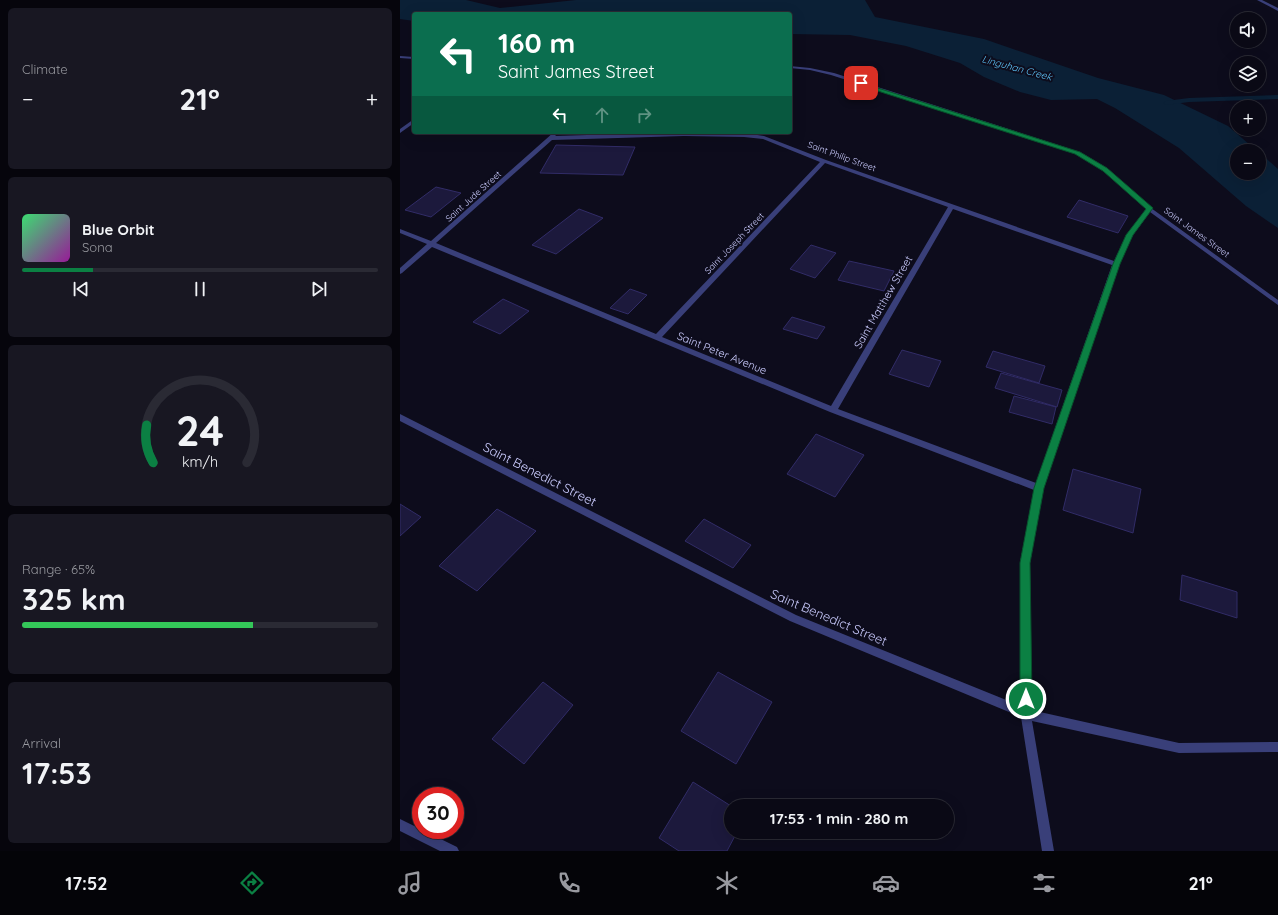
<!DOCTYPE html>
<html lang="en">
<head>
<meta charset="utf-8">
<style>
  :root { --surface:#0a0915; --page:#181722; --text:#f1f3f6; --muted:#999aa0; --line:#2a2a34; --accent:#0b8043 }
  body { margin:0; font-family:Quicksand,sans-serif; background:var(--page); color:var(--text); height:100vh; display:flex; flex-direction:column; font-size:15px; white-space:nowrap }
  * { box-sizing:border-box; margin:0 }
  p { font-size:13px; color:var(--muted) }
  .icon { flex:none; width:22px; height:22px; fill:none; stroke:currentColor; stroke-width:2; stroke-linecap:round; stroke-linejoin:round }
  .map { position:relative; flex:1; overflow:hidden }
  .sheet { display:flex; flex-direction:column; gap:8px; padding:8px; background:#06050c; width:400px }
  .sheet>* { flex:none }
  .top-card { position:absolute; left:12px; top:12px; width:380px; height:122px; border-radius:4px; box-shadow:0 4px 16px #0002,0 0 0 1px var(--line); background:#0b6e4f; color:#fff; overflow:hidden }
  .tools { position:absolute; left:830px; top:12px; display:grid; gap:8px }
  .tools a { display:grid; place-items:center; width:36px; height:36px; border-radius:50%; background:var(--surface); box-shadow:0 4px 16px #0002,0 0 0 1px var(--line); font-size:20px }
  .speed { position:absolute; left:12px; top:787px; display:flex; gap:8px; font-size:20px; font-weight:700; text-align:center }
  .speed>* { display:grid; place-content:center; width:52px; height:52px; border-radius:50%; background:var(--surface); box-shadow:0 4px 16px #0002,0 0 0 1px var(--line); line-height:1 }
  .speed .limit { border:6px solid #d22; background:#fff; color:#111 }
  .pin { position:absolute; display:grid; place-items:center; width:34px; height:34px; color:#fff; margin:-17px; border-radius:8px; box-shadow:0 2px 6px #0006 }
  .me { position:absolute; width:44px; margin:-22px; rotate:0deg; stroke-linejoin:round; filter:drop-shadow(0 0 3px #0008) }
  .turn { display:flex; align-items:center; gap:14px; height:84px; padding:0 20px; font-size:18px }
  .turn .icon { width:52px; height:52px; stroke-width:2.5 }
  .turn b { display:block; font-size:28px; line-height:34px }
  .lanes { display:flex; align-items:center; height:38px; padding:0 20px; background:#0003; justify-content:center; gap:20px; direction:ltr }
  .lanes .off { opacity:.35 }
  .big { font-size:30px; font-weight:800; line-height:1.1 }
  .sheet .widget { flex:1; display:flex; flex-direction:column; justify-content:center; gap:6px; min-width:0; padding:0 14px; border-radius:6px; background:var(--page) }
  .sheet .dial { align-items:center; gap:0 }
  .dial svg { height:104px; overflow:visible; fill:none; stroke:var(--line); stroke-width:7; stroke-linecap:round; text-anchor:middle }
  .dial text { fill:var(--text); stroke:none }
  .song { display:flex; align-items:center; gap:12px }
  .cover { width:48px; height:48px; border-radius:6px; background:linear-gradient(135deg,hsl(140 70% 55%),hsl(300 70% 35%)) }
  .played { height:4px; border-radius:2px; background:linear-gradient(90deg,var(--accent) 20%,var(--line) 20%) }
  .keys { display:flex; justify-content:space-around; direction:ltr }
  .heat { display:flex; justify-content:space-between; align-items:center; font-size:22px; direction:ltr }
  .charge { height:6px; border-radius:3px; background:linear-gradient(90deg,#34c759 65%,var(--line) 0) }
  .trip { position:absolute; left:324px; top:799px; width:230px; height:40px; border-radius:20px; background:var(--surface); box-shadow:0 4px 16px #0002,0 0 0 1px var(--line); font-weight:800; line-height:40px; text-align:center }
  .tab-bar { display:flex; height:64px; justify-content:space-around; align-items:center; background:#040408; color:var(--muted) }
  .tab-bar .icon { width:28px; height:28px }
  .tab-bar .on { color:var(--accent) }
  .tab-bar b { font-size:18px; color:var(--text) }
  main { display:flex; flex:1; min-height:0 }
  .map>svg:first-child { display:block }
</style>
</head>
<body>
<main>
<section class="sheet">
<div class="widget"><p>Climate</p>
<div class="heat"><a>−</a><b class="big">21°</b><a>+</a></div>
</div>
<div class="widget">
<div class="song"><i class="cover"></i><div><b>Blue Orbit</b><p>Sona</p></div></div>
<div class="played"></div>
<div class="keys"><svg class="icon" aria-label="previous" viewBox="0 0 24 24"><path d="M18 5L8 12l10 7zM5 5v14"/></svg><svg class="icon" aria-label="pause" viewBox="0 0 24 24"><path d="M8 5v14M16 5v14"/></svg><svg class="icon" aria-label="next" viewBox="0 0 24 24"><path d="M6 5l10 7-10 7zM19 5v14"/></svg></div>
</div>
<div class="widget dial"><svg viewBox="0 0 100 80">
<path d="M14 69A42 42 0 1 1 86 69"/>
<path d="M14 69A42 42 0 0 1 9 40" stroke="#0b8043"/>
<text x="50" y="56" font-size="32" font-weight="700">24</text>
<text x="50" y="72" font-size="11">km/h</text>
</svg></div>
<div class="widget"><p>Range · 65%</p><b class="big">325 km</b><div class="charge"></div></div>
<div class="widget"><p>Arrival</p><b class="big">17:53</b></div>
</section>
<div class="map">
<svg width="878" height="851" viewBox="0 0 878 851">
  <rect width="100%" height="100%" fill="#0d0c1c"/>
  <path fill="#0b2036" d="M0,0h66l34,8 76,-8h289l10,17 109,22 114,39 66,17 64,31 29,25h-20v22h22v-21l19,17v59l-32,-22 -67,-58 -64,-40 -18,-9 -46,1 -31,-8 -36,-15 -24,-14 -54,-17 -56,-11 -60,-1v-20h-376v7l-14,-2z"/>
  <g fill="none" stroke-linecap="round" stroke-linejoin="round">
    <path fill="#0b2036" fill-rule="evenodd" d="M878,95v4l-89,3 -23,3 -3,-2 3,-2 23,-3z"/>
  </g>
  <path fill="#1c193c" stroke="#312c67" d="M156,145l79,2 -12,28 -83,-2z
    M36,187l25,6 -30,24 -26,-7z
    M679,200l49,16 -10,17 -51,-16z
    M179,209l24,9 -47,36 -24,-9z
    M411,245l25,8 -21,25 -25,-9z
    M449,261l45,10 -10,20 -46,-11z
    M230,289l17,6 -19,19 -18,-6z
    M103,299l26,12 -29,23 -27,-12z
    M392,317l33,10 -8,12 -34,-10z
    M502,350l39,11 -12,26 -40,-13z
    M593,351l52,15 -6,17 -53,-16z
    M601,373l61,17 -5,17 -62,-19z
    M614,396l42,11 -4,17 -43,-12z
    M416,434l48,21 -29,42 -48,-23z
    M673,469l68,20 -8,44 -70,-23z
    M0,504l21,13 -21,19z
    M97,509l39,22 -59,60 -38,-25z
    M304,519l47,26 -18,23 -48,-27z
    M782,575l55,17v26l-57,-18z
    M318,672l54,30 -36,62 -55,-33z
    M143,682l30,23 -49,59 -32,-25z
    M293,782l38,24v26h6l-10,19h-48l-20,-13z"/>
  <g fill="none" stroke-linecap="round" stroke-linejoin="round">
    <path fill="#393f79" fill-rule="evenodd" d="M857,0h5l16,8v3z"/>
    <path fill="#393f79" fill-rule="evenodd" d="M0,56l14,1v2l-14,-1z
      M390,66l20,2 24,5 246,79 27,16 44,40 127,92v5l-128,-93 -17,23 -14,29 -76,224 -13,75 1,147 148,33 99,-1v10l-99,1 -147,-32 22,130h-12l-21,-134 -231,-96 -390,-200v-7l396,201 225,91 -1,-143 14,-73 -204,-78 -398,-165 -30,26 -2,1v-6l27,-24 -27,-11v-4l31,12 123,-109h6l-5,4 129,-4 60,1 20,3 62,24 288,101 13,-26 19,-26 -43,-39 -27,-16 -245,-79 -21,-5 -20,-2zM284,136l60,1 19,2 57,23 -164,172 -220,-91 116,-103zM425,163l123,44 -117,199 -169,-69zM553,209l159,56 -76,218 -198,-74z
      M14,119v4l-14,10v-4z
      M0,819l57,28 2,4h-19l-40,-20z"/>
  </g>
  <path fill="#0b8043" stroke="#07532c" d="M459,82l221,70 27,16 46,40 -20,27 -13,29 -76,224 -14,75 2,136 -2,4 -4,2 -4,-2 -2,-4v-136l14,-75 79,-224 13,-29 20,-26 -43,-38 -28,-17 -216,-69z"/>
  <g text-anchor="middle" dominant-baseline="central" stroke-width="4" stroke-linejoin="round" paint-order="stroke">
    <g font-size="9" fill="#c9cafc" stroke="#0d0c1c">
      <text transform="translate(442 156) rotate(20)">Saint Philip Street</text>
      <text transform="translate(73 196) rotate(-42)">Saint Jude Street</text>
      <text transform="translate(797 232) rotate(36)">Saint James Street</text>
      <text transform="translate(334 243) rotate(-46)">Saint Joseph Street</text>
    </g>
    <g font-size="10" font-style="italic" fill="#5dc3f7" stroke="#0d0c1c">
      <text transform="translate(617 68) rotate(15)">Linguhan Creek</text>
    </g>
    <g font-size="11" fill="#c9cafc" stroke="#0d0c1c">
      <text transform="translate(483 302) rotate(-60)">Saint Matthew Street</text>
      <text transform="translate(322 353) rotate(22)">Saint Peter Avenue</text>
    </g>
    <g font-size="13" fill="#c9cafc" stroke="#0d0c1c">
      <text transform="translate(140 474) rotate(27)">Saint Benedict Street</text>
      <text transform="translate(429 617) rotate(23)">Saint Benedict Street</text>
    </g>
  </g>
</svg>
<div class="tools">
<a><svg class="icon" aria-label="sound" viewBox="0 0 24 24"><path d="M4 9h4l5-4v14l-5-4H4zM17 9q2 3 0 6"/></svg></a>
<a><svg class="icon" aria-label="layers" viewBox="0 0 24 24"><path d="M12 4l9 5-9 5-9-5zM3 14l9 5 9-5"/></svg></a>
<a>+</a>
<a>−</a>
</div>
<div class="speed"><div class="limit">30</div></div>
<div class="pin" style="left:461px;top:83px;background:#d93025"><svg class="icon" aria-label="arrive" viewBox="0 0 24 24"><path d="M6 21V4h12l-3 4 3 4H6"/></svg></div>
<svg class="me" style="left:626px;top:699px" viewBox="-20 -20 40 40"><circle r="17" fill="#0b8043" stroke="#fff" stroke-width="3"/><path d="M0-11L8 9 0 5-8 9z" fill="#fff"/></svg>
<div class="trip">17:53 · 1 min · 280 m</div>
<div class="top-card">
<div class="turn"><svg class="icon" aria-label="left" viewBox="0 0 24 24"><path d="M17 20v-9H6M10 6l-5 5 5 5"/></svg><div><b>160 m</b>Saint James Street</div></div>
<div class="lanes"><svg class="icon" aria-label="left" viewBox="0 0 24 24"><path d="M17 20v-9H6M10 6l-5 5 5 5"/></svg><svg class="icon off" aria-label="ahead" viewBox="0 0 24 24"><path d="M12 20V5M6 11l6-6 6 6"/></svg><svg class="icon off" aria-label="right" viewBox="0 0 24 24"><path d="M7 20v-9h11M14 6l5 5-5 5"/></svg></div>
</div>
</div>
</main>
<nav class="tab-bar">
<b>17:52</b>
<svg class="icon on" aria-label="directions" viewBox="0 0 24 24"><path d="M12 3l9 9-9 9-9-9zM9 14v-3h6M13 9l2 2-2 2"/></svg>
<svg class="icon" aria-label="music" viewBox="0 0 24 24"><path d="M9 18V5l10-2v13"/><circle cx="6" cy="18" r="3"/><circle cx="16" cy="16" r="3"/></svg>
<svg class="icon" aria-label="phone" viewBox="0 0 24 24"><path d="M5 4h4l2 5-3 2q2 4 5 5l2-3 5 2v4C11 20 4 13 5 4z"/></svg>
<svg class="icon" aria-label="climate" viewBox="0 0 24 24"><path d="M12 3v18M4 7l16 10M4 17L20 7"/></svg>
<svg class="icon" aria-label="car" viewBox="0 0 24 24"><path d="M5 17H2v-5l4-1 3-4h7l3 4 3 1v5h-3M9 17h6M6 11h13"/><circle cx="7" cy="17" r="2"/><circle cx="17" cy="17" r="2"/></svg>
<svg class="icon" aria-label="filters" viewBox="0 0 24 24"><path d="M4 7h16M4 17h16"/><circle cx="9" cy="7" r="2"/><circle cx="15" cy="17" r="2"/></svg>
<b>21°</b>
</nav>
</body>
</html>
